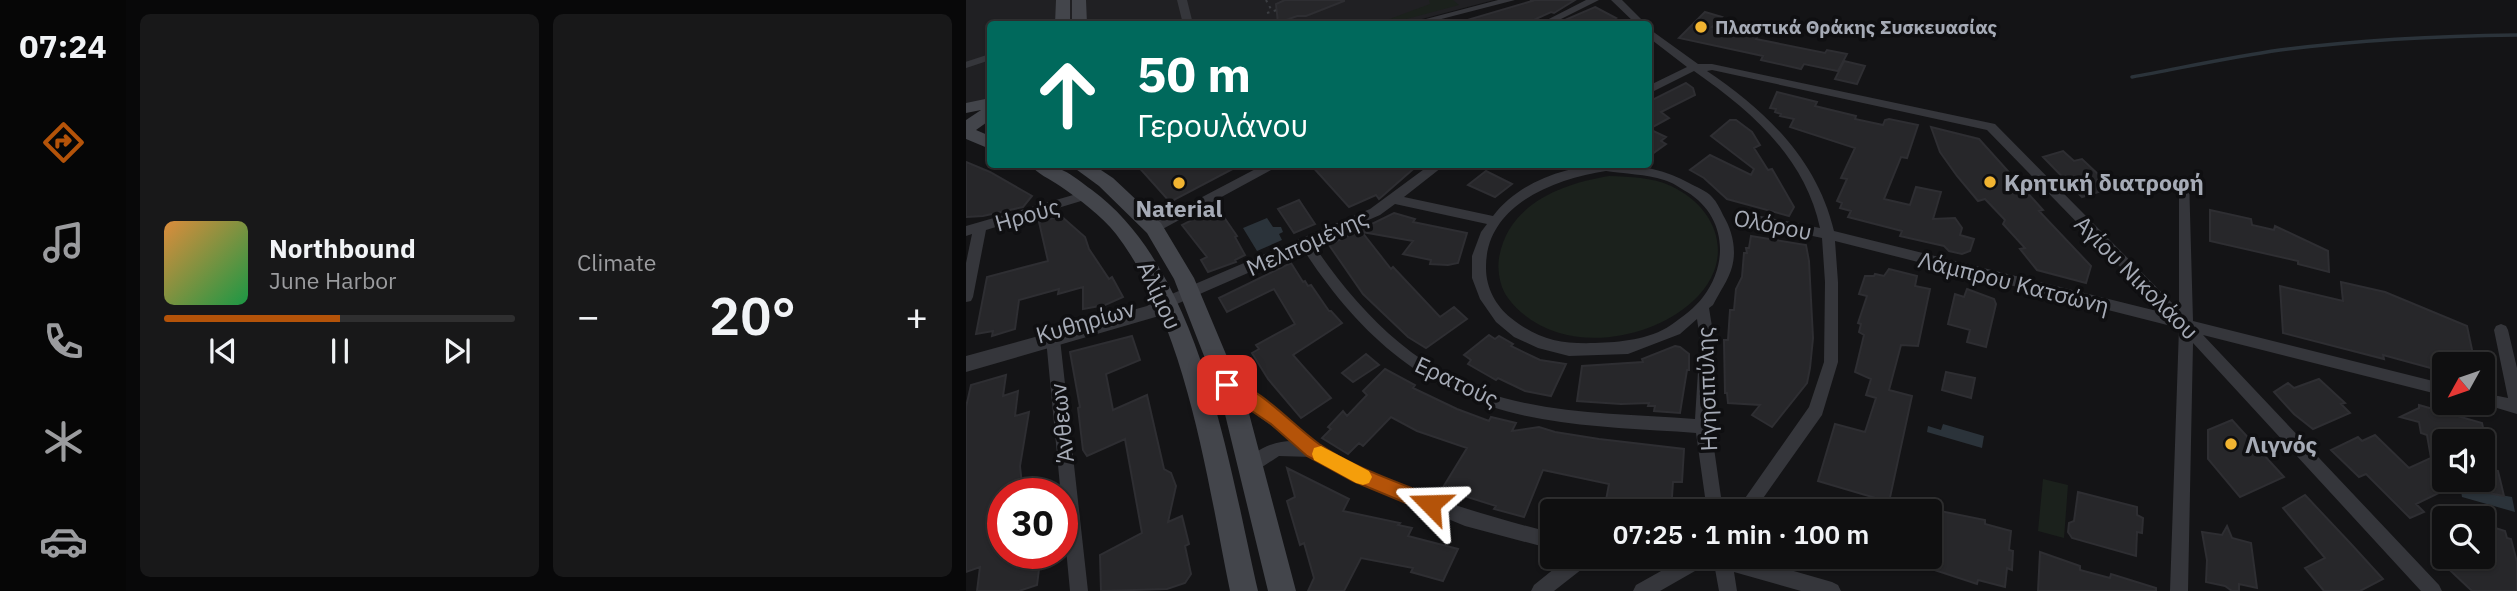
<!DOCTYPE html>
<html lang="en">
<head>
<meta charset="utf-8">
<style>
  :root { --surface:#0f0f10; --page:#181819; --text:#f1f3f6; --muted:#9b9c9f; --line:#2f2f30; --accent:#b45309 }
  body { margin:0; font-family:"IBM Plex Sans",sans-serif; background:var(--page); color:var(--text); height:100vh; display:flex; flex-direction:column; font-size:26px; white-space:nowrap }
  * { box-sizing:border-box; margin:0 }
  p { font-size:23px; color:var(--muted) }
  .icon { flex:none; width:38px; height:38px; fill:none; stroke:currentColor; stroke-width:2; stroke-linecap:round; stroke-linejoin:round }
  .map { position:relative; flex:1; overflow:hidden }
  .sheet { display:flex; flex-direction:column; gap:14px; padding:14px; background:#080809; width:840px }
  .sheet>* { flex:none }
  .banner { position:absolute; left:21px; top:21px; width:665px; height:147px; border-radius:7px; box-shadow:0 2px 5px #0004,0 0 0 2px var(--line); background:#00695c; color:#fff; overflow:hidden }
  .needle { width:46px; rotate:230deg }
  .buttons { position:absolute; left:1466px; top:352px; display:grid; gap:14px }
  .buttons a { display:grid; place-items:center; width:63px; height:63px; border-radius:7px; background:var(--surface); box-shadow:0 2px 5px #0004,0 0 0 2px var(--line); font-size:35px }
  .speed { position:absolute; left:21px; top:478px; display:flex; gap:14px; font-size:35px; font-weight:700; text-align:center }
  .speed>* { display:grid; place-content:center; width:91px; height:91px; border-radius:50%; background:var(--surface); box-shadow:0 2px 5px #0004,0 0 0 2px var(--line); line-height:1 }
  .speed .limit { border:10px solid #d22; background:#fff; color:#111 }
  .pin { position:absolute; display:grid; place-items:center; width:60px; height:60px; color:#fff; margin:-30px; border-radius:14px; box-shadow:0 4px 10px #0006 }
  .me { position:absolute; width:77px; margin:-38px; rotate:292deg; stroke-linejoin:round; filter:drop-shadow(0 0 5px #0008) }
  .turn { display:flex; align-items:center; gap:24px; height:147px; padding:0 35px; font-size:32px }
  .turn .icon { width:91px; height:91px; stroke-width:2.5 }
  .turn b { display:block; font-size:49px; line-height:60px }
  .big { font-size:52px; font-weight:600; line-height:1.1 }
  .sheet .tile { flex:1; display:flex; flex-direction:column; justify-content:center; gap:10px; min-width:0; padding:0 24px; border-radius:10px; background:var(--page) }
  .song { display:flex; align-items:center; gap:21px }
  .cover { width:84px; height:84px; border-radius:10px; background:linear-gradient(135deg,hsl(30 70% 55%),hsl(140 70% 35%)) }
  .played { height:7px; border-radius:4px; background:linear-gradient(90deg,var(--accent) 50%,var(--line) 50%) }
  .keys { display:flex; justify-content:space-around; direction:ltr }
  .heat { display:flex; justify-content:space-between; align-items:center; font-size:38px; direction:ltr }
  .sheet .tiles { flex:1; display:grid; gap:14px; grid-template-columns:repeat(2,1fr) }
  .trip { position:absolute; left:574px; top:499px; width:402px; height:70px; border-radius:7px; background:var(--surface); box-shadow:0 2px 5px #0004,0 0 0 2px var(--line); font-weight:600; line-height:70px; text-align:center }
  main { display:flex; flex:1; min-height:0 }
  .tabs { display:flex; flex-direction:column; width:126px; justify-content:space-around; align-items:center; background:#060606; color:var(--muted) }
  .tabs .icon { width:49px; height:49px }
  .tabs .on { color:var(--accent) }
  .tabs b { font-size:32px; color:var(--text) }
  .map>svg:first-child { display:block }
</style>
</head>
<body>
<main>
<nav class="tabs">
<b>07:24</b>
<svg class="icon on" aria-label="directions" viewBox="0 0 24 24"><path d="M12 3l9 9-9 9-9-9zM9 14v-3h6M13 9l2 2-2 2"/></svg>
<svg class="icon" aria-label="music" viewBox="0 0 24 24"><path d="M9 18V5l10-2v13"/><circle cx="6" cy="18" r="3"/><circle cx="16" cy="16" r="3"/></svg>
<svg class="icon" aria-label="phone" viewBox="0 0 24 24"><path d="M5 4h4l2 5-3 2q2 4 5 5l2-3 5 2v4C11 20 4 13 5 4z"/></svg>
<svg class="icon" aria-label="climate" viewBox="0 0 24 24"><path d="M12 3v18M4 7l16 10M4 17L20 7"/></svg>
<svg class="icon" aria-label="car" viewBox="0 0 24 24"><path d="M5 17H2v-5l4-1 3-4h7l3 4 3 1v5h-3M9 17h6M6 11h13"/><circle cx="7" cy="17" r="2"/><circle cx="17" cy="17" r="2"/></svg>
</nav>
<section class="sheet">
<div class="tiles">
<div class="tile">
<div class="song"><i class="cover"></i><div><b>Northbound</b><p>June Harbor</p></div></div>
<div class="played"></div>
<div class="keys"><svg class="icon" aria-label="previous" viewBox="0 0 24 24"><path d="M18 5L8 12l10 7zM5 5v14"/></svg><svg class="icon" aria-label="pause" viewBox="0 0 24 24"><path d="M8 5v14M16 5v14"/></svg><svg class="icon" aria-label="next" viewBox="0 0 24 24"><path d="M6 5l10 7-10 7zM19 5v14"/></svg></div>
</div>
<div class="tile"><p>Climate</p>
<div class="heat"><a>−</a><b class="big">20°</b><a>+</a></div>
</div>
</div>
</section>
<div class="map">
<svg width="1551" height="591" viewBox="0 0 1551 591">
  <rect width="100%" height="100%" fill="#141416"/>
  <path fill="#202023" d="M0,0h528l-91,24h-413v77l-24,4z"/>
  <path fill="#1b211c" d="M463,0h24l6,5 -71,19h-12l54,-20z
    M643,176c21,1 43,1 62,10 49,23 65,76 22,115 -48,44 -142,55 -185,-3 -8,-10 -11,-28 -9,-40 9,-54 62,-74 110,-82z
    M1077,479l25,6 -4,53 -26,-7z"/>
  <path fill="#2b333a" d="M301,218l6,9h8l2,5 -4,2 3,6 -25,11 -14,-23z
    M977,424l41,12 -2,12 -55,-16 1,-6 13,4z
    M1493,480l18,4 1,7 34,6 3,15 -53,-15z"/>
  <g fill="none" stroke-linecap="round" stroke-linejoin="round">
    <path stroke="#2b333a" stroke-width="3.5" d="M1166,77c49,-9 99,-20 148,-27 79,-10 158,-14 237,-15"/>
  </g>
  <path fill="#27272a" stroke="#2e2e32" stroke-width="2" d="M319,0h59v1l-38,15h-9l-19,7 -2,-19z
    M564,0h45l-21,13 -3,-1 -26,12h-61v-3l68,-20z
    M629,7l21,11 -11,6h-42l5,-2 -3,-2z
    M739,12l17,5 -10,10 46,9 -2,3 69,14 2,-3 20,4 -9,17 -34,-7 -3,5 -40,-9 2,-4 -84,-18z
    M878,61l21,5 -8,18 -22,-5z
    M720,83l7,5 2,7 -34,17 8,6 -20,11 17,8 -5,4 5,3 -18,13v-55z
    M811,92l40,10 -2,4 41,10 -1,3 28,6 2,-5 4,-1 29,6 -11,33 -6,-1 -17,42 26,6 6,-18 25,5 -8,27 22,-1 7,10 -2,7 14,4 -4,12 -8,3 -13,-3 -5,-5 -44,-10 2,-5 -54,-14 3,-6 -11,-3 2,-5 -5,-2 10,-22 -6,-1 14,-30 -65,-21 4,-8 -14,-3 1,-2 -6,-2 1,-3 -6,-1z
    M764,120h6l16,12 8,13 -6,3 14,22 4,-1 22,38 -5,9 -62,-17 -23,-21 -14,-8 20,-15 41,20 3,-6 -43,-33z
    M965,127l48,12 64,71 -4,1 52,55 -5,17 -49,-13 -17,-21 5,-1 -22,-24 2,-4 -20,-21 -7,2 -21,-25 -17,-24z
    M1097,151l11,10 8,-2 20,19 -5,2 8,10 -23,7 -39,-40z
    M0,162l24,10 42,24 -9,11 -40,9 -17,1z
    M170,164h106l-72,38z
    M344,164h109l-40,35 -3,-4 -27,12z
    M520,171l26,13 -17,13 -27,-12z
    M333,200l16,24 -21,9 -16,-24z
    M251,207l20,29 -2,1 10,18 -10,5 1,2 -28,10 -7,-12 6,-3 -25,-32z
    M1244,210l41,9 1,6 22,5 1,-4 53,25 1,21 -31,-8v-3l-88,-20z
    M428,213l21,6 -2,3 54,11 -9,30 -10,2 -18,-1 1,-4 -28,-6 10,-13 -51,-9 29,37 2,-2 47,50 14,-10 13,12 -41,29 -18,-11 -45,-43 -34,-49z
    M95,216l24,21 4,12 20,30 3,-2 11,20 -18,8 -22,4v-22l-25,7 1,-5 -40,11 -4,29 -23,7 1,-5 -17,3 11,-57 61,-16 -9,-39z
    M785,236l55,9 3,16 4,77 -3,30 -3,15 -35,44 -20,-12 8,-10 -32,-2 -1,-10h-2l-1,-53h4l2,-30h4l2,-21 6,-12 2,-24h3l-1,-5h3z
    M325,263l12,19 2,-1 3,5 3,-1 18,26h2l11,12 -49,32 38,43 -30,20 -33,-39 -16,-26 7,-4 -3,-4 39,-21 -21,-35 -47,23 -8,-14z
    M923,269l28,7 -2,10 15,3 -12,57 -17,-1 -12,45 23,6 -23,106 -71,-21 17,-57 30,8 11,-34 -10,-3 5,-16 -16,-7 9,-37 -5,-3 2,-8 -3,-1 9,-27 -8,-2 6,-18h9l1,-2 9,2z
    M1375,282l44,10 82,34 8,38h-30v8l-62,-17 1,4 -101,-26 -3,-47 63,15z
    M1001,289l27,10 2,5 -10,43 -19,-5 3,-12 -22,-6 7,-30 9,3z
    M523,335l6,4 4,-3 14,8 -2,2 29,14 26,4 -15,32 -26,-5 -27,-13 -2,2 -28,-16 3,-4 -7,-5z
    M166,336l8,24 -34,14 7,36 34,-15 17,74 7,4 5,13 -8,36 14,-6 7,28 -4,2 6,28 -6,9 -18,6 -66,2 -1,-36 42,-22 -17,-94 -38,17 -4,-6 -5,-42 2,-1 -10,-55z
    M709,346l5,1 9,7v16h-2l-7,43 -26,-2 1,-5h-7l1,-3 -28,1 -44,-3 5,-35 61,-4 -1,-3z
    M400,354l13,11 -26,17 -11,-9z
    M419,369l30,16 -2,3 44,21 32,12 2,-4 25,6 -4,8 27,-4 16,5 44,7 85,10 -2,33h-9l-2,29h-67l5,-27 -66,-14 -19,47 -30,-8 2,-3 -54,-17 25,-41 -50,-17 -26,-14 -28,29 -4,-3 -11,11 -26,-16 9,-9 -3,-2 15,-16 4,5 20,-21 -4,-4z
    M980,372l29,6 -4,20 -29,-8z
    M40,375l-3,21 15,-5 -3,25 14,-4 -9,54 3,28h-20v59h38l-4,32 -18,6h-42l3,-24 -14,5v-165l5,-22z
    M1353,379l26,24 -4,1 9,9 -37,16 -19,-15 -20,-22 14,-9 6,5z
    M1453,405l63,18 4,18h-41v39h38v-13l15,4 6,25 -26,-5 -1,-2 -18,-6 -43,21 8,8 -14,6 -44,-44 -7,3 -28,-27 27,-13 4,4 13,-6 34,33 22,-10 -4,-23 -6,-2 -2,-11 -19,-5 19,-9z
    M1266,420l52,57 -44,20 -32,-38v-29z
    M321,468l62,31 -6,12 57,12 -2,2 14,3 -4,8 50,13 -15,32 -32,-9 2,-4 -52,-10 -17,33h-36l6,-13 -10,-35 -4,2 -13,-44 8,-4z
    M1112,492l59,15v8l6,3 -1,15 -5,-1 -1,24 -64,-18 -4,-6 1,-9 5,-2z
    M1339,495l47,50 31,34 -23,12h-36l-19,-23 20,-10 -42,-50z
    M964,509l55,11v4l26,7 -2,19 4,1 -1,19 -5,-2 -2,19 -27,-7 -1,4 -73,-24v-4h26z
    M1517,524l22,7 2,7 4,1 6,23v29h-45l-37,-35h48z
    M1261,526l5,12 19,5 6,45 -18,-4v7h-7l-7,-5 -19,-4 1,-22 -5,-28 20,3z
    M1074,552l40,14v4l30,8 1,-4 45,14v3h-118z"/>
  <g fill="none" stroke-linecap="round" stroke-linejoin="round">
    <path stroke="#3b3d42" stroke-width="2" stroke-dasharray="2.5 4.5" stroke-linecap="butt" d="M300,0l6,11
      M301,13l10,-3"/>
    <path stroke="#35363b" stroke-width="6" d="M0,65l24,-8"/>
    <path fill="#35363b" fill-rule="evenodd" d="M211,0h10l6,24h-10z
      M532,0h17l-93,24h-15z
      M620,0h13l-48,24h-12z
      M645,0h11l24,24h-10z
      M682,28l50,36h14l283,60 184,186v-130l6,-4 4,1 4,144 252,63v12l-242,-61 236,250 3,6h-21l-228,-248 -5,248h-18l9,-263 -344,-87 3,41v80l-16,53 -68,96h-18l73,-104 15,-45 1,-80 -3,-44 -71,-15 -1,-3 1,-3 5,-2 64,13c-15,-71 -69,-117 -126,-157l-46,23v-8l39,-19 -39,-30zM746,70l275,60 178,183 -331,-82c-17,-72 -69,-121 -127,-160z
      M299,164h17l-123,67 -5,2 -7,-5 2,-3z
      M465,164h15l-42,33 89,19c42,-55 139,-66 196,-33 7,4 18,8 23,14 5,5 8,12 11,18 9,15 14,34 9,52 -3,12 -13,26 -19,38l-4,3 5,31 -3,88 12,84h-16l-11,-78c-51,-4 -104,-5 -154,-14 -110,-19 -180,-79 -239,-170l-133,58h-10l-2,-4 2,-4 210,-90zM640,171c19,3 40,3 58,9 8,2 16,8 23,12 38,23 43,70 16,105 -7,10 -22,21 -32,28 -22,15 -51,17 -76,18 -34,1 -56,-3 -84,-25 -15,-12 -25,-30 -25,-50 -1,-63 68,-89 120,-97zM429,204l92,20 -6,8 -9,24v22l8,21 16,23 18,15 24,11 31,8 59,-2 52,-20 17,-15 3,20 -5,80c-63,-5 -129,-4 -191,-21 -83,-22 -144,-84 -191,-154l67,-29z
      M121,191l6,4 -2,3 -105,32 -13,67 -2,4 -5,1v-39l6,-29 -6,2v-10z
      M1535,324l5,2 2,4 9,38v46l-40,-12h6v-9l25,5 -14,-68 2,-4z
      M87,333l5,2 2,4 28,252h-18l-24,-252 2,-4z
      M263,380c32,11 64,48 92,66 68,43 154,66 231,87v16l-87,-23 -111,-46 -42,-23 -33,-1 -29,19 -6,-2 -2,-5c8,-17 31,-27 50,-27l-68,-50 -3,-5 3,-5z
      M604,556h24l-3,6 -37,29h-23l3,-6z
      M687,556h88l91,26 6,3 3,6h-40l-67,-19 3,19h-18l-4,-22 -20,2 -35,20h-27l3,-6 34,-19 -14,-4z"/>
    <path fill="#35363b" fill-rule="evenodd" d="M199,296l6,2 3,5 -15,13 -193,56v-16l181,-50z"/>
    <path fill="#43454b" fill-rule="evenodd" d="M90,0h14v24h-15z
      M106,0h14l1,24h-15z
      M24,98v22l-14,10 14,6v13l-24,-10v-19l15,-10 -15,3v-10z
      M64,164c30,0 39,9 62,26 109,80 137,276 166,401h-28c-23,-112 -43,-264 -114,-357 -15,-19 -36,-34 -56,-48 -10,-7 -23,-12 -30,-22z
      M103,164h23l21,14 48,45 33,55 52,124 50,189h-28l-46,-189 -48,-123 -27,-46 -48,-47z"/>
  </g>
  <path fill="#b45309" stroke="#753606" stroke-width="2" d="M261,378c36,12 63,45 92,66 35,24 79,38 118,54l3,6 -3,7 -7,2 -77,-32 -46,-25 -36,-32 -50,-34 -2,-5 2,-5z"/>
  <path fill="#f59e0b" d="M355,446l48,25 3,6 -3,6 -6,2 -7,-2 -42,-23 -2,-6 2,-6z"/>
  <g fill="#f1b431" stroke="#0f0f11" stroke-width="2.5">
    <circle cx="735" cy="27" r="7"/>
    <circle cx="1024" cy="182" r="7"/>
    <circle cx="213" cy="183" r="7"/>
    <circle cx="1265" cy="444" r="7"/>
  </g>
  <g text-anchor="middle" dominant-baseline="central" stroke-width="7" stroke-linejoin="round" paint-order="stroke">
    <g font-size="19" font-weight="bold" fill="#a6abb6" stroke="#0f0f11" text-anchor="start">
      <text x="749" y="27">Πλαστικά Θράκης Συσκευασίας</text>
    </g>
    <g font-size="23" font-weight="bold" fill="#a6abb6" stroke="#0f0f11" text-anchor="start">
      <text x="1038" y="182">Κρητική διατροφή</text>
      <text x="213" y="208" text-anchor="middle">Naterial</text>
      <text x="1279" y="444">Λιγνός</text>
    </g>
    <g font-size="23" fill="#a6abb6" stroke="#0f0f11">
      <text transform="translate(61 214) rotate(-16)">Ηρούς</text>
      <text transform="translate(807 224) rotate(11)">Ολόρου</text>
      <text transform="translate(341 242) rotate(-24)">Μελπομένης</text>
      <text transform="translate(1171 277) rotate(45)">Αγίου Νικολάου</text>
      <text transform="translate(1048 282) rotate(14)">Λάμπρου Κατσώνη</text>
      <text transform="translate(194 295) rotate(65)">Αλίμου</text>
      <text transform="translate(119 321) rotate(-16)">Κυθηρίων</text>
      <text transform="translate(491 381) rotate(25)">Ερατούς</text>
      <text transform="translate(740 389) rotate(-92)">Ηγησιπύλης</text>
      <text transform="translate(95 423) rotate(-96)">Άνθεων</text>
    </g>
  </g>
</svg>
<div class="buttons">
<a><svg class="needle" viewBox="-14 -14 28 28"><path d="M0-13l5 13h-10z" fill="#e53935"/><path d="M0 13l5-13h-10z" fill="#9b9c9f"/></svg></a>
<a><svg class="icon" aria-label="sound" viewBox="0 0 24 24"><path d="M4 9h4l5-4v14l-5-4H4zM17 9q2 3 0 6"/></svg></a>
<a><svg class="icon" aria-label="search" viewBox="0 0 24 24"><circle cx="10" cy="10" r="6"/><path d="M15 15l6 6"/></svg></a>
</div>
<div class="speed"><div class="limit">30</div></div>
<div class="pin" style="left:261px;top:385px;background:#d93025"><svg class="icon" aria-label="arrive" viewBox="0 0 24 24"><path d="M6 21V4h12l-3 4 3 4H6"/></svg></div>
<svg class="me" style="left:464px;top:504px" viewBox="-20 -20 40 40"><path d="M0-17L14 15 0 8-14 15z" fill="#b45309" stroke="#fff" stroke-width="4"/></svg>
<div class="trip">07:25 · 1 min · 100 m</div>
<div class="banner">
<div class="turn"><svg class="icon" aria-label="ahead" viewBox="0 0 24 24"><path d="M12 20V5M6 11l6-6 6 6"/></svg><div><b>50 m</b>Γερουλάνου</div></div>
</div>
</div>
</main>
</body>
</html>
